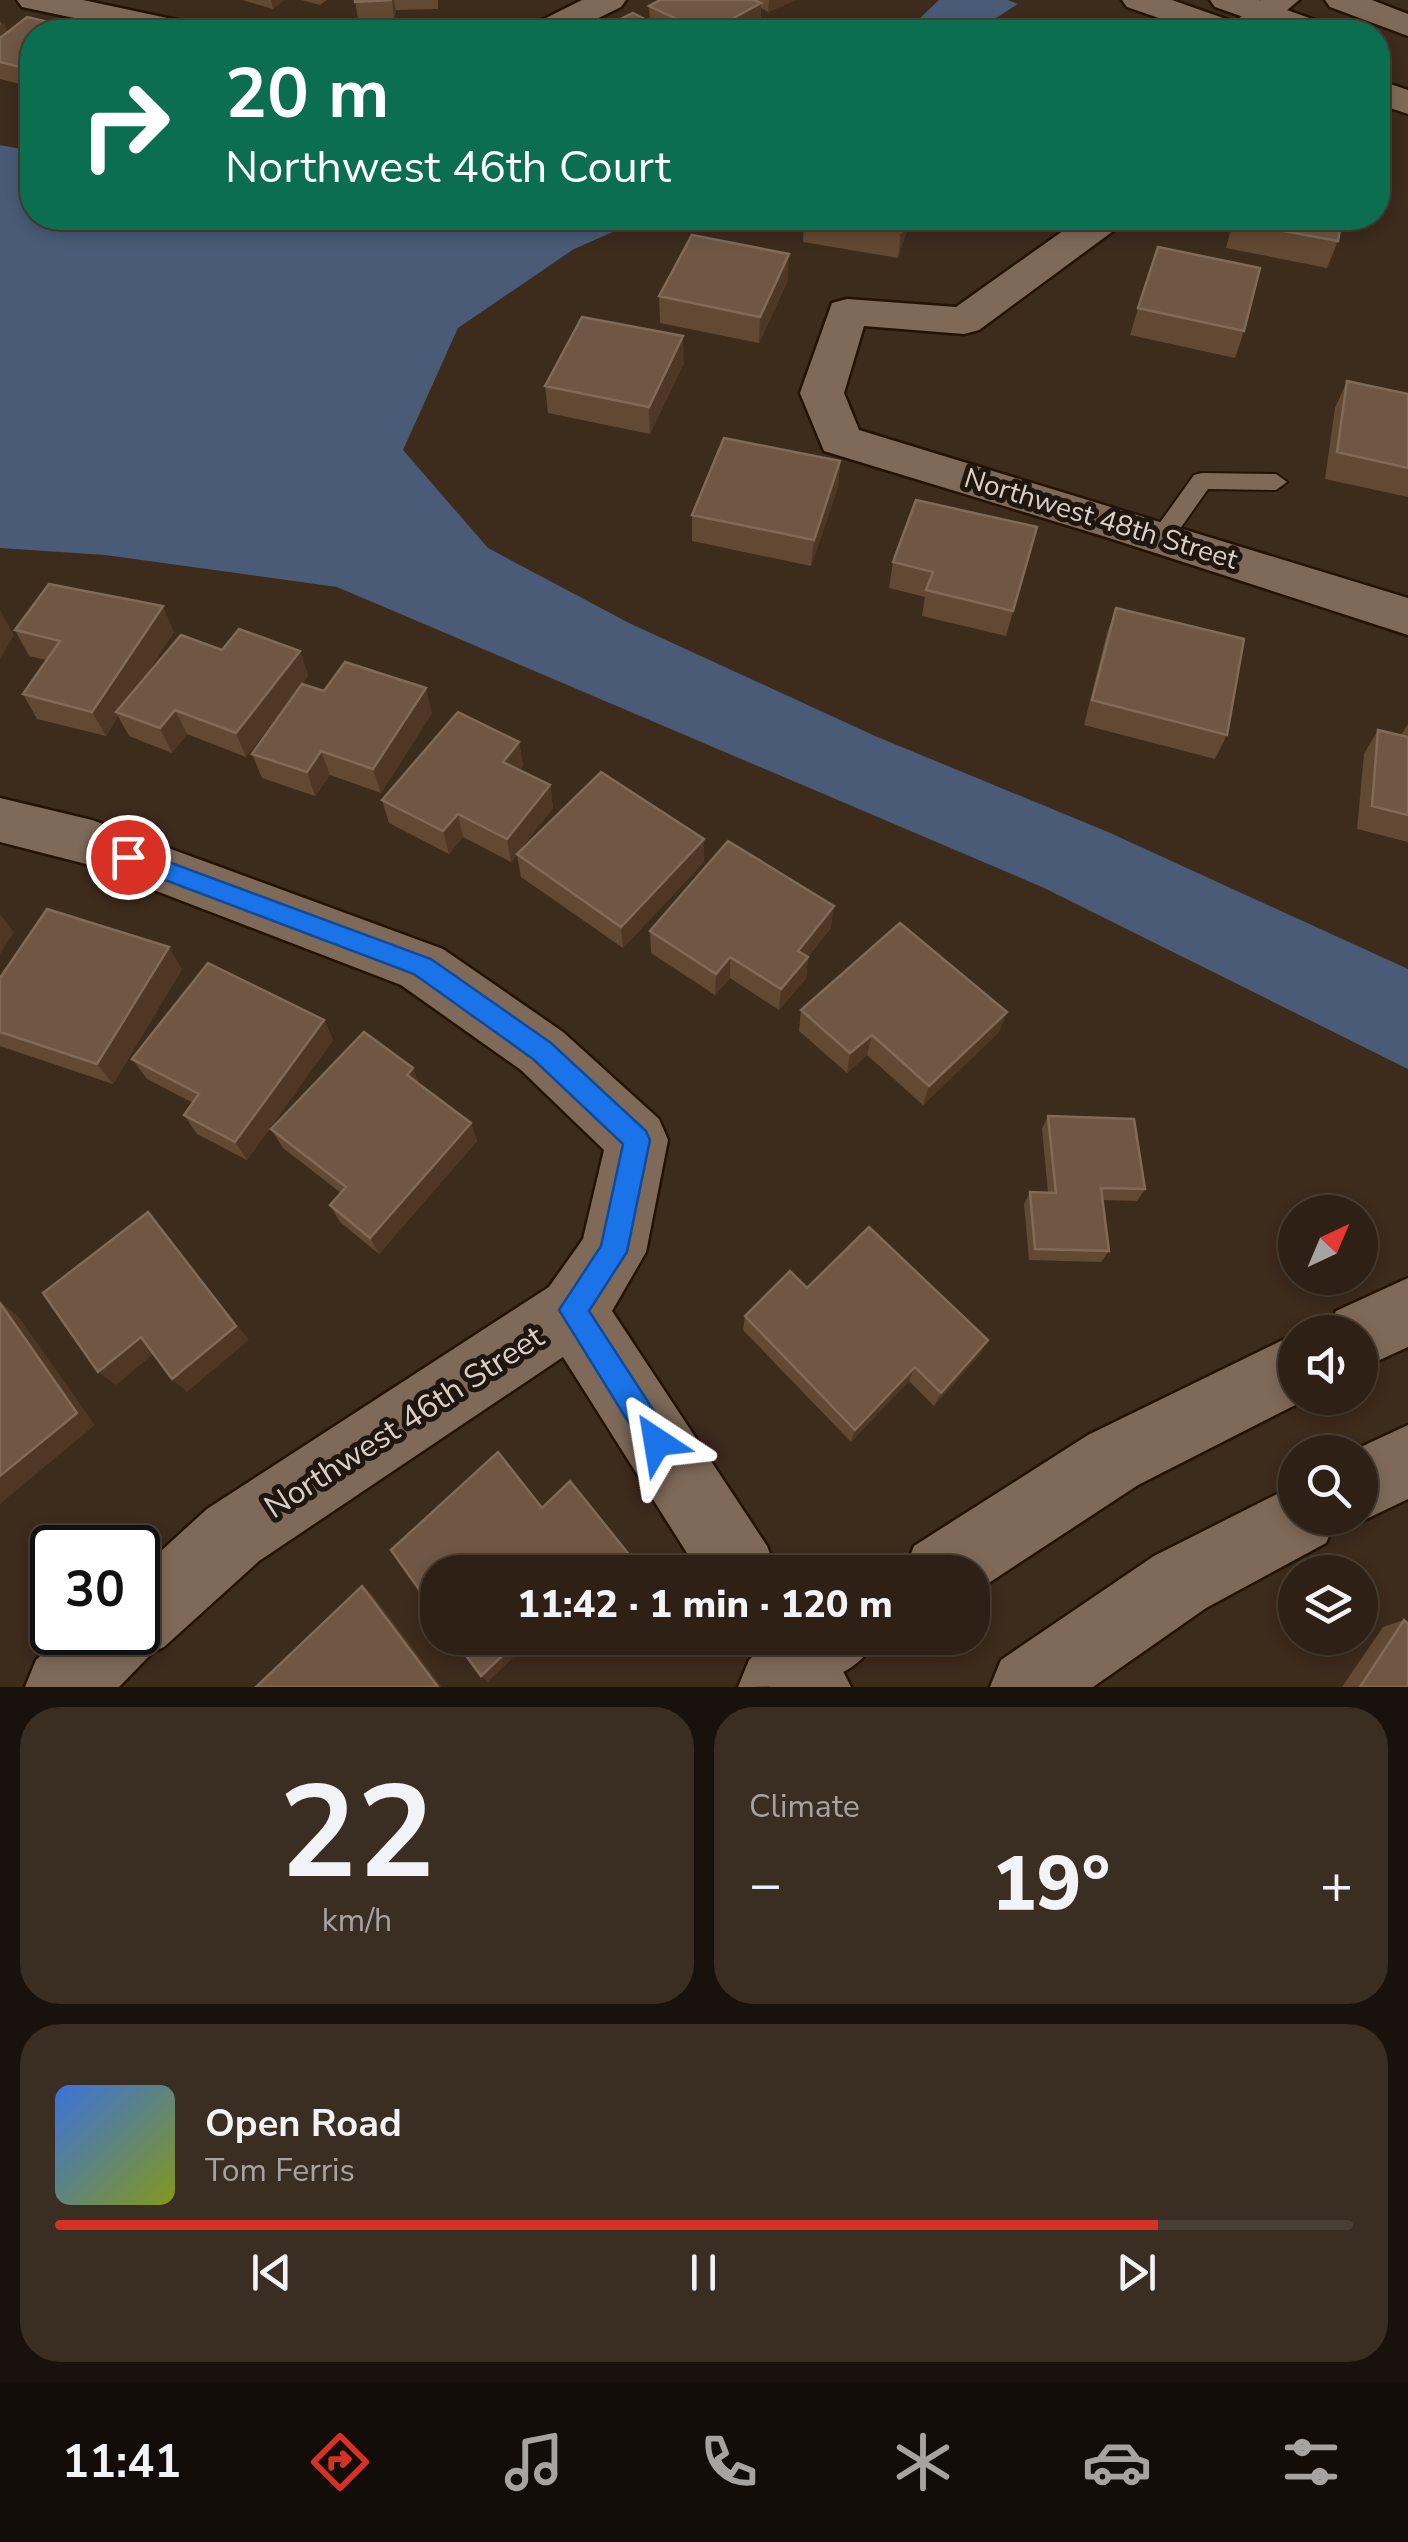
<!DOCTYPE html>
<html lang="en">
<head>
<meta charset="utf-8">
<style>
  :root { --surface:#2e2015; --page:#3a2d22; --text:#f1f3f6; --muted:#a7a3a0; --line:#493e34; --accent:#d93025 }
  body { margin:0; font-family:"Nunito Sans",sans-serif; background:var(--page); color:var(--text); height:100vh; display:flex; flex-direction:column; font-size:38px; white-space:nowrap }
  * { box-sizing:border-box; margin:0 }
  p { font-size:32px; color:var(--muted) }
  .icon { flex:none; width:55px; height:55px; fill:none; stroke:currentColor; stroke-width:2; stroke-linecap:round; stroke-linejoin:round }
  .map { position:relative; height:1687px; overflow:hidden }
  .details { display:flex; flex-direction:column; gap:20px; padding:20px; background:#19120c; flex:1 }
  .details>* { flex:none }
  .guide { position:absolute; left:20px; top:20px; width:1370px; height:210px; border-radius:40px; box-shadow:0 5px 15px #0003,0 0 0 2px var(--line); background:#0b6e4f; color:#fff; overflow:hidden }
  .needle { width:65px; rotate:44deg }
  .fabs { position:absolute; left:1278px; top:1195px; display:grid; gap:20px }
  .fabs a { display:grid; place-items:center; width:100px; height:100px; border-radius:50%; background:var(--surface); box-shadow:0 5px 15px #0003,0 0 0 2px var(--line); font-size:50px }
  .speed { position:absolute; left:30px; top:1525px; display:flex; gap:20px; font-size:50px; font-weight:700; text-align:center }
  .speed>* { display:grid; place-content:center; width:130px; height:130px; border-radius:50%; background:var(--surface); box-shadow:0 5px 15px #0003,0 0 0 2px var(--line); line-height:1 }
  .speed .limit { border:5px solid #111; border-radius:15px; background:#fff; color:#111 }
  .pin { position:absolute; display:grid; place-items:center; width:85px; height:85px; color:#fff; margin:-42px; border:5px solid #fff; border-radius:50%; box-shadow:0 2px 10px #0007 }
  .me { position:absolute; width:110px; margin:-55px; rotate:327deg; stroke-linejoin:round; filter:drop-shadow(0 0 8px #0008) }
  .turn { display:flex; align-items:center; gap:35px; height:210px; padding:0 40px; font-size:45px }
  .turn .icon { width:130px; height:130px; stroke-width:2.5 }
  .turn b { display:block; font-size:70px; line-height:85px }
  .big { font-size:75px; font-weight:800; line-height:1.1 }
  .details .card { flex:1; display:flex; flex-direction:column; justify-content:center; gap:15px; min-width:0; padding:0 35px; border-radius:40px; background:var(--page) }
  .details .dial { align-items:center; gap:0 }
  .dial b { font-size:130px; line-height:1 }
  .song { display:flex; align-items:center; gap:30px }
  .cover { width:120px; height:120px; border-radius:15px; background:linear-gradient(135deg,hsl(220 70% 55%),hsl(70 70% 35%)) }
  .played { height:10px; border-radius:5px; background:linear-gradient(90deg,var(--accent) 85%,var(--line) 85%) }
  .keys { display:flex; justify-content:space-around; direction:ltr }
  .heat { display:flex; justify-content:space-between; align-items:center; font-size:55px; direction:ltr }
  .details .tiles { flex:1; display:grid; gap:20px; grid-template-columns:1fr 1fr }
  .card:last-child { grid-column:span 2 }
  .trip { position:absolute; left:420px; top:1555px; width:570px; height:100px; border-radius:40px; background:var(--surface); box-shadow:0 5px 15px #0003,0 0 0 2px var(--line); font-weight:800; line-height:100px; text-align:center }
  .tab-bar { display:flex; height:160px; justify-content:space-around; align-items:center; background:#120d08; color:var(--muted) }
  .tab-bar .icon { width:70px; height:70px }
  .tab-bar .on { color:var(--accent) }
  .tab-bar b { font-size:45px; color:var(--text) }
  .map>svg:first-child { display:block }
</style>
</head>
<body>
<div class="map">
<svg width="1408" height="1687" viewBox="0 0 1408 1687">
  <rect width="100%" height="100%" fill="#3d2b1c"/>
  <path fill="#495b76" d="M939,0h69l10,4 -44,28h-80l23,-11z
    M0,145l32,6v67h613l-71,31 -116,79 -55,122 85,98 141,75 246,113 233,96 300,137v100l-366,-182 -705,-300 -232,-32 -105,-7z"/>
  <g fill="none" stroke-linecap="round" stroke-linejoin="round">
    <g stroke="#241305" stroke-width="4">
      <path id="service" d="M1202,473l74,1 11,8 -11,8 -68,-1 -38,54h-16l-4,-6 4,-6 40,-56z"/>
    </g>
    <g stroke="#241305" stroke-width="5">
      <path id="minor" d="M17,0h66l117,25 5,7h-64l-119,-25z
        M582,0h44l-5,7 -51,25h-43l5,-7z
        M1261,0h38l-38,32h-38z
        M1325,0h47l36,14v22l-78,-29z
        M1081,218h45l-6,8 -141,104 -15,4 -100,-8 -20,67 15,37 549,168v37l-302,-98 -282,-86 -24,-58 32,-90 15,-4 109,8z
        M0,798l92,22 351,129 120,83 96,87 9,21 -22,112 -34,59 155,235 10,26h-78l-136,-215 -304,204 -95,86 -11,5 -34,35h-94l11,-27 31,-28h71v-60l69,-63 342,-222 34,-48 21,-89 -83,-80 -120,-85 -315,-121 -86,-22z
        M746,1638h80l25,49h-81z"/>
    </g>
    <g stroke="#241305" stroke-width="5">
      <path id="tertiary" d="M1122,0h50l71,25 5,7h-49l-72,-25z
        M1210,0h49l70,25 5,7h-48l-71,-25z
        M1378,80l30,10v24l-30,-10z
        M1408,1278v69l-48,22v-37h-33l9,-21z
        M1295,1334v64h14l-171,87 -166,109v-22h-68l10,-26 174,-111z
        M1408,1425v74l-48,23 -10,-4h10v-66h-10z
        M1295,1485v33h42l-11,25 -120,65 -113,79h-103l11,-27 153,-104z
        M772,1638h105c-26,49 -80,49 -139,49l11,-27z"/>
    </g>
    <use href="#service" fill="#7f6a59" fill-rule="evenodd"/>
    <use href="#minor" fill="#7f6a59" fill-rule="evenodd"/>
    <use href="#tertiary" fill="#7f6a59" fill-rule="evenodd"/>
  </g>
  <path fill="#624934" d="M242,0h42l-11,9z
    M301,0h26l-7,5z
    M355,0h83v9l-42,1 -2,9 -36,1z
    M660,0h136l-28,12 -7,-4 -1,13 -20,11h-146l56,-10 -1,-16z
    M0,21l8,11 48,-8 3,7 -27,1v55l-32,-8z
    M804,218h107l-13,40 -95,-16z
    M1234,218h108l-4,23 -11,27 -101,-20z
    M788,280l-29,63 -99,-20 -1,-27z
    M1138,308l106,23 -9,27 -105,-23z
    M684,363l-34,71 -102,-21 -3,-27z
    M1347,381l61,13v103l-83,-18 10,-71z
    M840,461l-2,26 -27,79 -119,-25v-26z
    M1030,553l-24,83 -84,-20 3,-19 -36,-9 4,-26z
    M1116,608l111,127 -12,24 -131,-34 23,-92z
    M15,630l159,2 -34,52 82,-34 78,1 8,25 -6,8 22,7 108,22 -51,80 -51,-18 -15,21 -53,-18 -10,-24 43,-61 -49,64 -59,-23 -15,19 -43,-17 -11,-20 -12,20 -69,-17 -14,-25 24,-34 -18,-4z
    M1408,724v118l-51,-13 7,-75 14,-24 23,5z
    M519,742l4,24 -3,4 30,15 3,23 -34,43 185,11 -81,86 -102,-71 -4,-22 -6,7 -48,-25 -14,17 -60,-31 -7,-23z
    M831,928l-23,29 -2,21 -27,32 -49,-32 -15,17 -64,-42 -1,-22z
    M182,969l-69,115 -113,-38v-68z
    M801,1010l206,2 -8,20 -76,73 -56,-50 -20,18 -48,-42z
    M324,1020l9,20 -86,120 -50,-26 -13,-19 9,-12 -46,-24 -15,-20z
    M419,1084l52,39 6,18 -98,113 -39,-32 -10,-17 11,-12 -58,-45 -12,-19z
    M1048,1116l97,73 -8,12 -35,-1 7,51 -8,11 -72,-2 -5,-56 6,-12h18l-6,-63z
    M807,1288l173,66 -46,52 -25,-25 -58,61 -108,-112 2,-14z
    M1404,1620l4,67h-66l41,-60z"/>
  <path fill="#4e3724" d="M271,0h13l-11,9z
    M392,0h2l2,10 -2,9z
    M769,0h27l-28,12z
    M761,3l-1,18 -20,11h-32z
    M4,22l7,18 -11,11v-25z
    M906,218h5l-13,40 3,-27z
    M789,254l-1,26 -29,63 1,-26z
    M683,336l1,27 -34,71 -1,-27z
    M840,461l-2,26 -27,79 3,-26z
    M163,606l11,26 -54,82 -4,-2 2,4 -12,20 -14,-24z
    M0,610l14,25 -14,24z
    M300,651l8,25 -62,81 -10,-24z
    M426,688l6,25 -51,80 -8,-24z
    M175,710l12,24 -15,19 -12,-25z
    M519,742l4,24 -16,20 -4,-24z
    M321,751l9,24 -15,21 -8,-24z
    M550,785l3,23 -42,54 -4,-23z
    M458,814l5,23 -14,17 -6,-23z
    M704,839v23l-81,86 -2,-21z
    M834,906l-3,22 -23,29 -2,21 -27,32 2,-21 17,-38z
    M0,914l14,18 -14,22z
    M169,947l13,22 -69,115 -16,-20z
    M730,957v21l-15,17 1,-21z
    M1007,1012l-8,20 -76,73 6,-19z
    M324,1020l9,20 -86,120 -12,-18z
    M872,1035l-5,20 -20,18 3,-20z
    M413,1068l8,20 -14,-13z
    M471,1123l6,18 -98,113 -9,-16z
    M148,1212l101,128 -62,52 -15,-13z
    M0,1302l18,14 77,109 -95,79z
    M141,1337l16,14 -41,34 -18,-13z
    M988,1340l-8,14 -46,52 7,-13z
    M915,1367l-6,14 -58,61 4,-12z
    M362,1586l10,8 70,93h-4z
    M521,1638h12l-45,44 -7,-6z
    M605,1638h10l-17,17 -4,-6z"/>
  <path fill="#6f5744" stroke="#806a58" stroke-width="2.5" d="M355,0h37l-37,2z
    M660,0h94l7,3 -53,29h-4l-55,-26z
    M633,13l37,19h-76z
    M27,17l29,7 -6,5 14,3h-32v38l-32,-8v-24z
    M1042,28l25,4h-27z
    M817,218h89l-5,13z
    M1236,218h106l-4,23 -103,-19z
    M692,235l97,19 -29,63 -101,-21z
    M1158,247l102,21 -16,63 -106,-23z
    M582,317l101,19 -34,71 -104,-21z
    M1347,381l61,13v74l-71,-16z
    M724,438l116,23 -26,79 -122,-25z
    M916,500l121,27 -24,84 -87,-21 7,-18 -40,-10z
    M49,584l114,22 -71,106 -69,-18 37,-53 -45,-11z
    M1116,608l128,31 -17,96 -135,-35z
    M239,629l61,22 -64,82 -61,-23 -15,18 -44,-16 65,-77 41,15z
    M345,662l81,26 -53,81 -52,-18 -14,21 -55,-18 50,-70 22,7z
    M458,712l61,30 -16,20 47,23 -43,54 -49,-25 -15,17 -61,-31z
    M1378,730l30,7v78l-36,-9z
    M601,772l103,67 -83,88 -104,-73z
    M728,841l106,65 -36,45 10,6 -27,32 -51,-32 -14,17 -66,-43z
    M47,909l122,38 -72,117 -97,-32v-54z
    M900,923l107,89 -78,74 -57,-51 -22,18 -49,-43z
    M208,963l116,57 -89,122 -51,-27 15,-21 -67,-35z
    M364,1032l49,36 -6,7 64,48 -101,115 -40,-33 16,-18 -75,-58z
    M1048,1116l86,3 11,70 -44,-1 8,63 -74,-2 -5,-57 26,1z
    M148,1212l88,114 -64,53 -31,-42 -43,35 -55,-79z
    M869,1227l119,113 -47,53 -26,-26 -60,63 -110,-114 45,-45 17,17z
    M0,1303l77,110 -77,63z
    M498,1452l44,56 28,-27 73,91h-205v44l-47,-66z
    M362,1586l76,101h-182z
    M1404,1620l4,4v63h-48z
    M453,1638h68l-40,38z
    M586,1638h19l-11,11z"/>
  <path fill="#1a73e8" stroke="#114b97" stroke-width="2.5" d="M128,847l303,112 120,84 95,88 4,9 -23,112 -38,59 78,120 4,11 -4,10 -10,4 -10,-4 -88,-142 42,-64 22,-102 -90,-85 -119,-85 -294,-111 -3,-6 3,-7z"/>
  <g text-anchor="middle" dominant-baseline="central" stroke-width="10" stroke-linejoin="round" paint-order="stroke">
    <g font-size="28" fill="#dacfc5" stroke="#1e160f">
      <text transform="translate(1101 519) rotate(17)">Northwest 48th Street</text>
    </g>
    <g font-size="32" fill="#dacfc5" stroke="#1e160f">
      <text transform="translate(404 1422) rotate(-33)">Northwest 46th Street</text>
    </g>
  </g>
</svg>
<div class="fabs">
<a><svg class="needle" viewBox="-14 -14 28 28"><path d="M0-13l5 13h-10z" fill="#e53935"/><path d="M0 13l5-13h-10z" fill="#a7a3a0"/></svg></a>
<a><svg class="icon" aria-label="sound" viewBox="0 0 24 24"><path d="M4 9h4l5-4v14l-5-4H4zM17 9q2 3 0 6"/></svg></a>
<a><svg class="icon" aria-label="search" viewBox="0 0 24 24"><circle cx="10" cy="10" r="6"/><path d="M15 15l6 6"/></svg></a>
<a><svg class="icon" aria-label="layers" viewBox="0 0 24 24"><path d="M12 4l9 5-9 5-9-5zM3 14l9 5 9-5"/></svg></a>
</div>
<div class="speed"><div class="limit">30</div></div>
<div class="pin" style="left:128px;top:857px;background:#d93025"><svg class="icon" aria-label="arrive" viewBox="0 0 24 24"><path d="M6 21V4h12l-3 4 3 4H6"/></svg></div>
<svg class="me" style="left:657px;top:1442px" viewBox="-20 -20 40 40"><path d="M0-17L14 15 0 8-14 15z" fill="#1a73e8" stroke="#fff" stroke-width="4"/></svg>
<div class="trip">11:42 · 1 min · 120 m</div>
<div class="guide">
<div class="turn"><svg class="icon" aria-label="right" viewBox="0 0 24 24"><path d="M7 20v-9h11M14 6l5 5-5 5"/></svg><div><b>20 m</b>Northwest 46th Court</div></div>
</div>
</div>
<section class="details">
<div class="tiles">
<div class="card dial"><b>22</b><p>km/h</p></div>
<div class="card"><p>Climate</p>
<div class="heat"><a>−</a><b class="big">19°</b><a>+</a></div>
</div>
<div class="card">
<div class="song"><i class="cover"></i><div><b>Open Road</b><p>Tom Ferris</p></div></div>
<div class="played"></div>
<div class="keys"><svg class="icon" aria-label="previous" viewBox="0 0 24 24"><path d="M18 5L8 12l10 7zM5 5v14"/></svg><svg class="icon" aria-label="pause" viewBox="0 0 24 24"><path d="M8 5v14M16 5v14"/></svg><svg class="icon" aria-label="next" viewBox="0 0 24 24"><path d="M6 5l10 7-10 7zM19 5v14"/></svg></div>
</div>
</div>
</section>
<nav class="tab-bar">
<b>11:41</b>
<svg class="icon on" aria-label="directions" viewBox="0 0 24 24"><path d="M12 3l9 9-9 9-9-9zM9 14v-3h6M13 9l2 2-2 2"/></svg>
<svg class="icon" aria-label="music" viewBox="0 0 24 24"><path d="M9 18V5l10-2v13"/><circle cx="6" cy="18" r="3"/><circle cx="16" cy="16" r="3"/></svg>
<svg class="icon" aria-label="phone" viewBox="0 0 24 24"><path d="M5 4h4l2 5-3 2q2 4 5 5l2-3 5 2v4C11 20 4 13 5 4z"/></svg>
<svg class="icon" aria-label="climate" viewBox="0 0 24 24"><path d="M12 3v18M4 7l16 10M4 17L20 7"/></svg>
<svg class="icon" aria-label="car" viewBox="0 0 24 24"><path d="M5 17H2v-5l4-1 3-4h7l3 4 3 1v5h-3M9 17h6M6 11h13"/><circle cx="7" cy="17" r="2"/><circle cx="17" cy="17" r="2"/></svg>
<svg class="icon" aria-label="filters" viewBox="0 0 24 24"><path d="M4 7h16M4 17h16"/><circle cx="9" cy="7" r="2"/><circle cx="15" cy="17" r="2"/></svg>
</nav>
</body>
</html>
